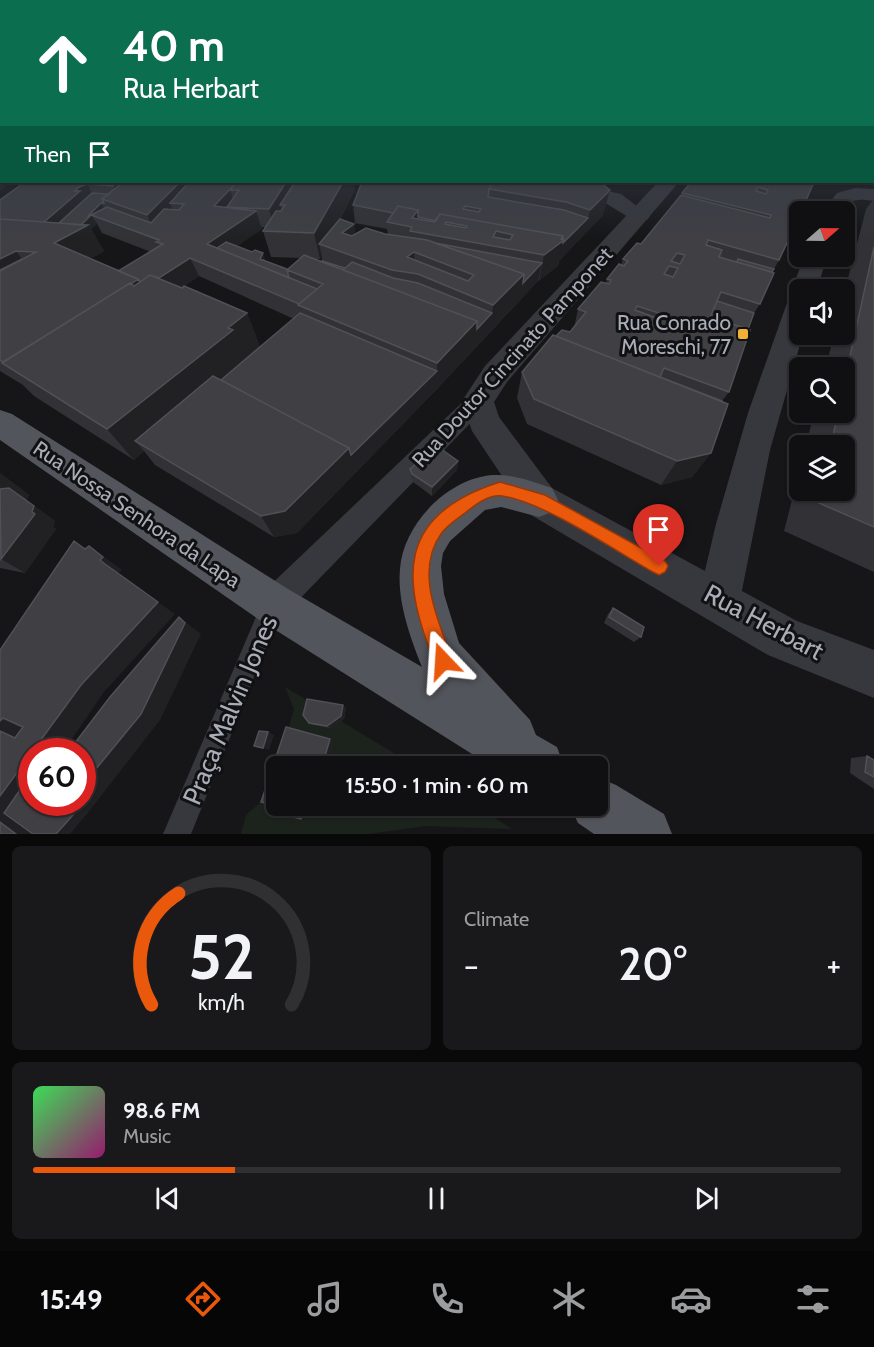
<!DOCTYPE html>
<html lang="en">
<head>
<meta charset="utf-8">
<style>
  :root { --surface:#101012; --page:#19191b; --text:#f1f3f6; --muted:#9c9d9f; --line:#303032; --accent:#ea580c }
  body { margin:0; font-family:Cabin,sans-serif; background:var(--page); color:var(--text); height:100vh; display:flex; flex-direction:column; font-size:22px; white-space:nowrap }
  * { box-sizing:border-box; margin:0 }
  p { font-size:20px; color:var(--muted) }
  .icon { flex:none; width:33px; height:33px; fill:none; stroke:currentColor; stroke-width:2; stroke-linecap:round; stroke-linejoin:round }
  .map { position:relative; height:834px; overflow:hidden }
  .panel { display:flex; flex-direction:column; gap:12px; padding:12px; background:#09090a; flex:1 }
  .panel>* { flex:none }
  .guide { position:absolute; left:0px; top:0px; width:874px; height:183px; box-shadow:0 2px 4px #0004,0 0 0 2px var(--line); background:#0b6e4f; color:#fff; overflow:hidden }
  .needle { width:39px; rotate:70deg }
  .buttons { position:absolute; left:789px; top:201px; display:grid; gap:12px }
  .buttons a { display:grid; place-items:center; width:66px; height:66px; border-radius:9px; background:var(--surface); box-shadow:0 2px 4px #0004,0 0 0 2px var(--line); font-size:30px }
  .speed { position:absolute; left:18px; top:738px; display:flex; gap:12px; font-size:30px; font-weight:700; text-align:center }
  .speed>* { display:grid; place-content:center; width:78px; height:78px; border-radius:50%; background:var(--surface); box-shadow:0 2px 4px #0004,0 0 0 2px var(--line); line-height:1 }
  .speed .limit { border:9px solid #d22; background:#fff; color:#111 }
  .pin { position:absolute; display:grid; place-items:center; width:51px; height:51px; color:#fff; margin:-62px -26px; border-radius:50% 50% 50% 0; rotate:-45deg; box-shadow:0 0 6px #0007 }
  .pin .icon { rotate:45deg }
  .me { position:absolute; width:66px; margin:-33px; rotate:340deg; stroke-linejoin:round; filter:drop-shadow(0 0 4px #0008) }
  .turn { display:flex; align-items:center; gap:21px; height:126px; padding:0 24px; font-size:27px }
  .turn .icon { width:78px; height:78px; stroke-width:2.5 }
  .turn b { display:block; font-size:42px; line-height:51px }
  .then { display:flex; align-items:center; height:57px; padding:0 24px; background:#0003; gap:12px; font-size:22px }
  .big { font-size:45px; font-weight:600; line-height:1.1 }
  .panel .card { flex:1; display:flex; flex-direction:column; justify-content:center; gap:9px; min-width:0; padding:0 21px; border-radius:9px; background:var(--page) }
  .panel .dial { align-items:center; gap:0 }
  .dial svg { height:156px; overflow:visible; fill:none; stroke:var(--line); stroke-width:7; stroke-linecap:round; text-anchor:middle }
  .dial text { fill:var(--text); stroke:none }
  .song { display:flex; align-items:center; gap:18px }
  .cover { width:72px; height:72px; border-radius:9px; background:linear-gradient(135deg,hsl(130 70% 55%),hsl(320 70% 35%)) }
  .played { height:6px; border-radius:3px; background:linear-gradient(90deg,var(--accent) 25%,var(--line) 25%) }
  .keys { display:flex; justify-content:space-around; direction:ltr }
  .heat { display:flex; justify-content:space-between; align-items:center; font-size:33px; direction:ltr }
  .panel .tiles { flex:1; display:grid; gap:12px; grid-template-columns:1fr 1fr }
  .card:last-child { grid-column:span 2 }
  .trip { position:absolute; left:266px; top:756px; width:342px; height:60px; border-radius:9px; background:var(--surface); box-shadow:0 2px 4px #0004,0 0 0 2px var(--line); font-weight:600; line-height:60px; text-align:center }
  .tab-bar { display:flex; height:96px; justify-content:space-around; align-items:center; background:#060607; color:var(--muted) }
  .tab-bar .icon { width:42px; height:42px }
  .tab-bar .current { color:var(--accent) }
  .tab-bar b { font-size:27px; color:var(--text) }
  .map>svg:first-child { display:block }
</style>
</head>
<body>
<div class="map">
<svg width="874" height="834" viewBox="0 0 874 834">
  <rect width="100%" height="100%" fill="#161618"/>
  <path fill="#1c231d" d="M285,687l130,79h-137l16,-57z
    M270,794l6,12h200l36,23 -86,-3 -58,8h-127l5,-19z"/>
  <g fill="none" stroke-linecap="round" stroke-linejoin="round">
    <path fill="#37383d" fill-rule="evenodd" d="M273,593l8,3 3,8 -93,230h-28l102,-238z"/>
    <path fill="#37383d" fill-rule="evenodd" d="M478,392l8,3 4,6 -4,6 -202,208 -11,5 -11,-5 -5,-11 5,-11 208,-198z"/>
    <path fill="#37383d" fill-rule="evenodd" d="M567,182l54,12 29,22 -3,4h-14l-34,-21 -39,-7 -3,-4z
      M855,188l19,1v12c-13,-2 -25,-4 -31,11h-21l15,-19z
      M804,256h23l-10,34h-17v44h3l-33,116 -30,150 -6,15 -15,6 -15,-6 -6,-15 18,-76 32,-111 39,-110 4,-6 6,-1 -5,-6z"/>
    <path fill="#37383d" fill-rule="evenodd" d="M873,148l1,1v12l-1,-1z
      M658,182h21l-172,200 -13,20 5,15 53,71 245,133 77,29v48l-106,-43 -242,-143 -54,-81 -10,-30 23,-35z"/>
    <path fill="#53555c" fill-rule="evenodd" d="M0,410l12,4 276,175 134,78c-12,-30 -25,-66 -22,-98 3,-45 49,-92 94,-94 20,-1 40,7 58,13l6,12 -6,12 -13,5 -38,-10 -16,3 -35,31 -7,12 -2,13 3,28 15,49 71,77 6,15 21,12 7,19h-73l-233,-147 -258,-179z
      M597,777l19,8 48,29 8,20h-78l-16,-11 -8,-17h27z"/>
  </g>
  <path fill="#323236" fill-rule="evenodd" d="M0,122h2v60h15l-4,2h-4l-9,6z
    M25,182l330,7 -15,31 14,4 1,10h33l-1,-5 -32,-6 -2,-18 9,-23h238l3,33 -44,46 -1,5 -20,15 -101,108 -140,144 -23,4 -119,-72 -11,-14 -10,9 -100,-64 -11,-11 -23,-14v-171zM96,222l6,11 49,19 -33,19 -28,-12 14,-8 -13,-22 5,-4 -1,-2zM261,227h5l-3,4 8,26 30,1 -14,11 -22,-8 -28,-15 25,-17zM322,256v6l-7,-3h5zM199,276l95,43 -48,40h-1l15,-12 -13,-34 -63,-27z
    M690,182h124l-35,78 -5,9 -14,35 -6,9 -6,16 -19,63 -7,9 -11,52 -19,24 -31,8 -134,-61 -10,-26 5,-26 34,-36 14,-4 4,-4 4,-19 28,-26 1,-4 14,-14 2,-6 18,-15 40,-48z
    M874,199v373l-90,-41 16,-62v21h44v-44h-38l8,-34h30v-44h-18l8,-34h10v-40l22,-85z
    M458,461l-1,9 -25,26 -19,-14 -2,-5 -1,-8z
    M0,473l29,22 -3,5 29,21 -2,6 3,2 -31,44 -25,-5z
    M613,608l28,29 -7,5 -30,-19 4,-9z
    M346,708l-2,11 -13,9 -17,-3 -5,-2z
    M867,756l7,4v29l-24,-16 1,-15z"/>
  <path fill="#212124" d="M0,171l2,2v9h5l2,2 -9,6z
    M118,182h27l-27,13 -5,-9z
    M180,182h30l-26,22 -14,-1 8,18 -18,20 -13,-26z
    M286,182h12l-18,23 2,8 -8,14 -5,-18z
    M343,182h11l1,7 -29,58 -7,-3 3,12 -2,3 -6,-26z
    M87,184l10,18 -38,36 -22,-10 38,-37 4,-4z
    M235,184l-5,6 6,17h-9l2,8 -15,-9z
    M610,190l-7,25 -44,46 -1,5 -19,15 5,-26 19,-19 1,4 24,-22 2,-8z
    M101,203l5,9 -15,3 5,7 -1,1 1,2 -5,4 13,22 -32,18 -18,-26 34,-27z
    M418,210v22l-6,-14z
    M256,211l6,18 -41,28 -14,-13z
    M354,224l4,26 -16,-17z
    M16,251l12,16 -28,42v-50z
    M414,252l1,22 -8,-17z
    M263,253l3,9 -6,-3z
    M190,258l9,18 -45,30 -11,-18z
    M542,263l-4,18 -18,20 3,-18z
    M524,274l-4,27 -30,31 3,-27z
    M138,279l15,27 -34,-14z
    M247,313l13,34 -15,12 2,4 -112,78 9,10 -10,9 -27,-31 121,-101z
    M492,313l-2,19 -53,57 -140,144 -23,4 -13,-21 88,-68 88,-77v-8l40,-42z
    M711,453l-19,24 -31,8 16,-24z
    M458,461l-1,9 -25,26v-9z
    M0,473l29,22 -29,38z
    M34,506l21,15 -2,6 3,2 -31,44 -24,-14 31,-47z
    M89,546l33,24 -4,3 6,5 -24,-18z
    M158,602l17,12 -71,78 -41,60h-31l-32,8v-39l3,-3 29,5 -7,10 -6,-1 -1,1 10,2 53,-50z
    M179,617l22,17 -41,86 -73,94 -17,20h-14l3,-19v-13h23v-16z
    M343,705l3,3 -2,11 -13,9 -4,-2z
    M268,732l6,3 -5,15 -6,-2z
    M330,739l4,2 -7,25h-5z
    M32,753v44l18,37h-34l-16,-12v-26z
    M311,806h5l-3,8h-5z
    M309,812l-2,6 -6,1 3,-6z"/>
  <path fill="#3f3f44" stroke="#4f5156" stroke-width="1.5" fill-rule="evenodd" d="M0,122h2l-1,45h-1z
    M25,182h93l-5,4 -26,-2 -8,3 -4,4h5l-36,31 -44,-3v-19z
    M123,182h57l-33,33 -45,-16z
    M189,182h97l-17,27 -42,-2 12,-17h-9l5,-6 -21,22 42,5 -49,33 110,45 -18,15 -109,-46 -31,20 -9,-3 -10,7 -2,-3 -20,-8 45,-27 -7,-2 3,-2 -68,-25 16,-8 44,16 13,-14 15,1 5,-6 -14,-1z
    M295,182h48l-29,51 -51,-2 13,-20h5l4,-6h-5z
    M362,182h131l-4,7 -1,8 76,13 24,8 -25,25v-7l-123,-22 -4,7 -18,-4v-7l-20,-4 -5,7 -40,-8zM465,206l16,3 -2,3 -16,-3z
    M493,182h107l10,8 -20,20 -24,-8 -77,-13z
    M691,182h123l-13,30h-1v3l-21,45 -71,-20 -2,5 16,5 -3,7 55,16 -14,31 -39,-12 -11,25 40,13 -21,62 -65,-24 -4,9 -104,-41 6,-6 8,2 16,-20 -8,-3 23,-27 8,2 2,-4 -4,-1 12,-15 5,2 4,-5 -5,-2 14,-16 4,1 40,-49 89,23 1,-3 -89,-22zM758,187l10,3 -2,4 -10,-3zM677,253l8,2 -5,9 -9,-3zM669,266l9,2 -5,9 -9,-3zM637,306l28,9 -3,5 -27,-10z
    M92,193l17,1 -7,5 2,4h-3l-13,13h2l-9,9 -22,-2z
    M398,206l20,4 -6,8 22,4 6,-8 123,22 -2,3 3,1 -20,15 -134,-24 2,-4 -25,-5zM446,222l21,4 -1,2 -21,-4zM496,231l17,4 -3,5 -17,-3z
    M0,219l88,6 -34,18 84,36 -7,5 -1,-1 -127,79 -3,-2v-89l36,-19 -20,-1 -16,8z
    M340,219l14,5 -12,9 10,3 14,-8 19,6 42,6 97,34 -31,31 -75,-31 -26,-4 -73,-26zM414,252l60,23 -6,6 -61,-24z
    M226,242l26,10 3,-2 8,3 -3,6 27,10 2,9 -72,-30z
    M435,243l107,20 -19,20 1,-9z
    M874,247v280l-55,-24 2,-13h23v-44h-13l7,-34h6v-29z
    M304,255l173,66 -40,42 -139,-58 25,-21 -36,-14z
    M22,259h1l-23,12v-1z
    M738,259l36,10 -2,3 -35,-10z
    M322,261l23,7 -2,2 -21,-8z
    M352,262l41,16 25,5 74,30 -15,16v-8l-134,-51z
    M150,275l32,13 2,-2 63,27 -19,15 5,2 -126,99 -105,-66 128,-80 4,3z
    M717,301l37,12 -6,16 -38,-12z
    M300,313l137,58 -86,84 -2,-7 -128,-68z
    M553,335l175,69 -17,49 -34,8 -143,-62 -12,-27z
    M213,376l136,72 -64,63 -24,5 -126,-75z
    M660,377l62,24v1z
    M437,446l21,15 -26,26 -20,-13 -2,-5z
    M9,488l25,18 -2,6 3,2 -34,45 -1,-70z
    M74,541l11,8 4,-3 14,11 -3,3 5,4 53,38 -77,83 -49,67 -32,44v-65l15,7 8,-11 -20,-9 -3,3v-71z
    M613,608l31,19 -3,10 -32,-20z
    M179,617l6,6 -44,91 -59,72v-34h-14l42,-55z
    M307,699l36,6 -2,11 -14,10 -18,-3 -6,-8z
    M286,727l44,12 -8,27h-46v40h35l-3,8 -4,-1 -3,6 -25,-6 1,-7 -16,-4z
    M259,731l9,1 -5,16 -9,-2z
    M867,756l7,4v17l-9,-5z
    M24,784l8,5v13h13l14,13h14l-17,19h-23l-29,-21z
    M45,802h24l-10,13z
    M0,822l16,12h-16z"/>
  <linearGradient id="sky" x2="0" y2="1"><stop stop-color="#0c0c0d"/><stop offset="0.51" stop-color="#363c48"/><stop offset="1" stop-color="#363c48" stop-opacity="0"/></linearGradient>
  <rect width="874" height="239" fill="url(#sky)"/>
  <path fill="#ea580c" stroke="#983908" stroke-width="1.5" d="M500,482l45,13 120,66 3,5 -3,6 -6,3 -6,-3c-39,-22 -109,-70 -151,-76 -13,-2 -27,9 -37,17 -8,6 -19,13 -24,21 -27,38 -2,88 12,127l-3,7 -7,3 -6,-3c-37,-88 -42,-153 63,-186z"/>
  <rect fill="#f2b134" stroke="#111113" stroke-width="2" x="737" y="328" width="12" height="12" rx="3"/>
  <g text-anchor="middle" dominant-baseline="central" stroke-width="6" stroke-linejoin="round" paint-order="stroke">
    <g font-size="21" fill="#a8adb8" stroke="#111113" text-anchor="end">
      <text x="731" y="322">Rua Conrado<tspan x="731" dy="24">Moreschi, 77</tspan></text>
    </g>
    <g font-size="21" fill="#a8adb8" stroke="#111113">
      <text transform="translate(512 357) rotate(-48)">Rua Doutor Cincinato Pamponet</text>
      <text transform="translate(137 514) rotate(34)">Rua Nossa Senhora da Lapa</text>
    </g>
    <g font-size="26" fill="#a8adb8" stroke="#111113">
      <text transform="translate(764 622) rotate(28)">Rua Herbart</text>
      <text transform="translate(230 710) rotate(-67)">Praça Malvin Jones</text>
    </g>
  </g>
</svg>
<div class="buttons">
<a><svg class="needle" viewBox="-14 -14 28 28"><path d="M0-13l5 13h-10z" fill="#e53935"/><path d="M0 13l5-13h-10z" fill="#9c9d9f"/></svg></a>
<a><svg class="icon" aria-label="sound" viewBox="0 0 24 24"><path d="M4 9h4l5-4v14l-5-4H4zM17 9q2 3 0 6"/></svg></a>
<a><svg class="icon" aria-label="search" viewBox="0 0 24 24"><circle cx="10" cy="10" r="6"/><path d="M15 15l6 6"/></svg></a>
<a><svg class="icon" aria-label="layers" viewBox="0 0 24 24"><path d="M12 4l9 5-9 5-9-5zM3 14l9 5 9-5"/></svg></a>
</div>
<div class="speed"><div class="limit">60</div></div>
<div class="pin" style="left:659px;top:566px;background:#d93025"><svg class="icon" aria-label="arrive" viewBox="0 0 24 24"><path d="M6 21V4h12l-3 4 3 4H6"/></svg></div>
<svg class="me" style="left:443px;top:661px" viewBox="-20 -20 40 40"><path d="M0-17L14 15 0 8-14 15z" fill="#ea580c" stroke="#fff" stroke-width="4"/></svg>
<div class="trip">15:50 · 1 min · 60 m</div>
<div class="guide">
<div class="turn"><svg class="icon" aria-label="ahead" viewBox="0 0 24 24"><path d="M12 20V5M6 11l6-6 6 6"/></svg><div><b>40 m</b>Rua Herbart</div></div>
<div class="then">Then<svg class="icon" aria-label="arrive" viewBox="0 0 24 24"><path d="M6 21V4h12l-3 4 3 4H6"/></svg></div>
</div>
</div>
<section class="panel">
<div class="tiles">
<div class="card dial"><svg viewBox="0 0 100 80">
<path d="M14 69A42 42 0 1 1 86 69"/>
<path d="M14 69A42 42 0 0 1 28 12" stroke="#ea580c"/>
<text x="50" y="56" font-size="32" font-weight="700">52</text>
<text x="50" y="72" font-size="11">km/h</text>
</svg></div>
<div class="card"><p>Climate</p>
<div class="heat"><a>−</a><b class="big">20°</b><a>+</a></div>
</div>
<div class="card">
<div class="song"><i class="cover"></i><div><b>98.6 FM</b><p>Music</p></div></div>
<div class="played"></div>
<div class="keys"><svg class="icon" aria-label="previous" viewBox="0 0 24 24"><path d="M18 5L8 12l10 7zM5 5v14"/></svg><svg class="icon" aria-label="pause" viewBox="0 0 24 24"><path d="M8 5v14M16 5v14"/></svg><svg class="icon" aria-label="next" viewBox="0 0 24 24"><path d="M6 5l10 7-10 7zM19 5v14"/></svg></div>
</div>
</div>
</section>
<nav class="tab-bar">
<b>15:49</b>
<svg class="icon current" aria-label="directions" viewBox="0 0 24 24"><path d="M12 3l9 9-9 9-9-9zM9 14v-3h6M13 9l2 2-2 2"/></svg>
<svg class="icon" aria-label="music" viewBox="0 0 24 24"><path d="M9 18V5l10-2v13"/><circle cx="6" cy="18" r="3"/><circle cx="16" cy="16" r="3"/></svg>
<svg class="icon" aria-label="phone" viewBox="0 0 24 24"><path d="M5 4h4l2 5-3 2q2 4 5 5l2-3 5 2v4C11 20 4 13 5 4z"/></svg>
<svg class="icon" aria-label="climate" viewBox="0 0 24 24"><path d="M12 3v18M4 7l16 10M4 17L20 7"/></svg>
<svg class="icon" aria-label="car" viewBox="0 0 24 24"><path d="M5 17H2v-5l4-1 3-4h7l3 4 3 1v5h-3M9 17h6M6 11h13"/><circle cx="7" cy="17" r="2"/><circle cx="17" cy="17" r="2"/></svg>
<svg class="icon" aria-label="filters" viewBox="0 0 24 24"><path d="M4 7h16M4 17h16"/><circle cx="9" cy="7" r="2"/><circle cx="15" cy="17" r="2"/></svg>
</nav>
</body>
</html>
